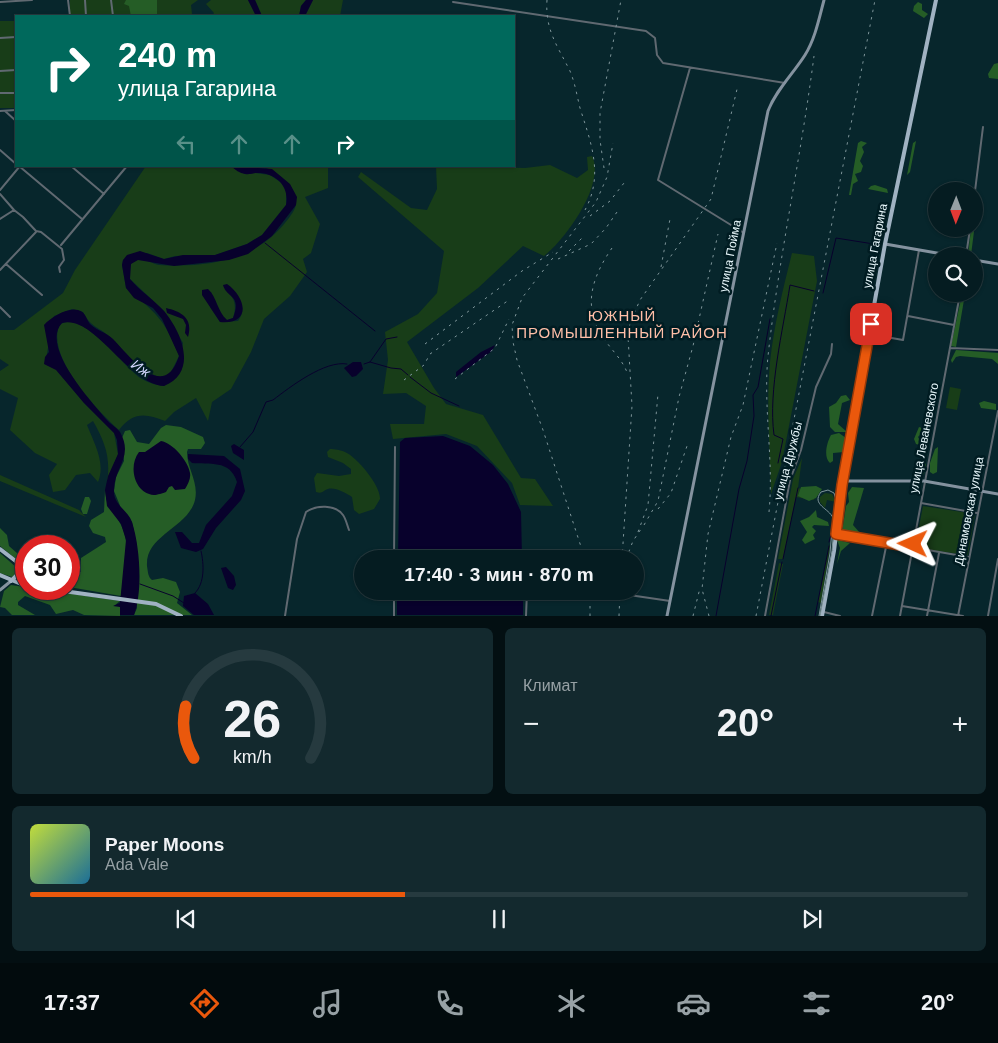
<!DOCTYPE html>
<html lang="ru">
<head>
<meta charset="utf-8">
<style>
  :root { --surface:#051c21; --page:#13292e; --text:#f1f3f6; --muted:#97a1a5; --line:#263a3f; --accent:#ea580c }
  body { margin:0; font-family:Helvetica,sans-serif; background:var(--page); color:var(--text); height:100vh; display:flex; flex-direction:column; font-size:19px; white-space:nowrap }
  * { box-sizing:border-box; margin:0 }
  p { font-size:16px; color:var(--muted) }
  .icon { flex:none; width:28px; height:28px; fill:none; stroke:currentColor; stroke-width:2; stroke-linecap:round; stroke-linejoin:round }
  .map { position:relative; height:616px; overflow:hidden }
  .sheet { display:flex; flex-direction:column; gap:12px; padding:12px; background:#030f12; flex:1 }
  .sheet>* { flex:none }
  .top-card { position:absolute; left:15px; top:15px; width:500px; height:152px; border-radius:0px; box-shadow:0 1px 4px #0004,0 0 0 1px var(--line); background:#00695c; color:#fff; overflow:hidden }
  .needle { width:32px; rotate:181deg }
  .controls { position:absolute; left:928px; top:182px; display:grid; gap:10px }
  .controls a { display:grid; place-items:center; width:55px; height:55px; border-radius:50%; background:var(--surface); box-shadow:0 1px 4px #0004,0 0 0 1px var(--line); font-size:25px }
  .speed { position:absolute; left:15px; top:535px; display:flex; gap:10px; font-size:25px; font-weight:700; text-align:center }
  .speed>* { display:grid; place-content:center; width:65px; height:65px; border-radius:50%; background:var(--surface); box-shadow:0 1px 4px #0004,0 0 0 1px var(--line); line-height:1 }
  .speed .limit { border:8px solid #d22; background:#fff; color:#111 }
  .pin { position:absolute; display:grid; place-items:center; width:42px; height:42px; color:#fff; margin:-21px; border-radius:10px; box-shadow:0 2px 8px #0006 }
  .me { position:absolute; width:55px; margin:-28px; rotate:271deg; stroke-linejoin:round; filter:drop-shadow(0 0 4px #0008) }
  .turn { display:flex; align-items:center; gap:18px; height:105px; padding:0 20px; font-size:22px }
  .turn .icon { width:65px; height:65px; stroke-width:2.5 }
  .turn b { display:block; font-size:35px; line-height:42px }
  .lanes { display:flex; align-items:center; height:48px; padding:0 20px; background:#0003; justify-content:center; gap:25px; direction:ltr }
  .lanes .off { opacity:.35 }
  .big { font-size:38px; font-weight:600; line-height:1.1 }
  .sheet .tile { flex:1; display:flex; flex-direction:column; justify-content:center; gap:8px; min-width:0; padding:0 18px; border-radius:8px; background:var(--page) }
  .sheet .dial { align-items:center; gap:0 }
  .dial svg { height:130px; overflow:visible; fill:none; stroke:var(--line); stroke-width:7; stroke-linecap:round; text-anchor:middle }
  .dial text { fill:var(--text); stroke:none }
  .song { display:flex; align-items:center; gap:15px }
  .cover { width:60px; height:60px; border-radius:8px; background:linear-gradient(135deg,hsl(70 70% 55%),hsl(200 70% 35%)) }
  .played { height:5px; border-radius:2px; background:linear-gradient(90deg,var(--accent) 40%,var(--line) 40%) }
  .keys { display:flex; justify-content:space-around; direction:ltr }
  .heat { display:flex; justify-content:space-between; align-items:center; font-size:28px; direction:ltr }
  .sheet .tiles { flex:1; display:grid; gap:12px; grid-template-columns:1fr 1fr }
  .tile:last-child { grid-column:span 2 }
  .trip { position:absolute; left:354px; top:550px; width:290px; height:50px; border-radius:25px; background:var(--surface); box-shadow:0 1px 4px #0004,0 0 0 1px var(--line); font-weight:600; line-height:50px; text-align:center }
  .menu { display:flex; height:80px; justify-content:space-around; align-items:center; background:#020b0d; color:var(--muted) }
  .menu .icon { width:35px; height:35px }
  .menu .active { color:var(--accent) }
  .menu b { font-size:22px; color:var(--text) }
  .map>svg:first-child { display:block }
</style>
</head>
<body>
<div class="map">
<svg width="998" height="616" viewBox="0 0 998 616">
  <rect width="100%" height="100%" fill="#07262c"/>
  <path fill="#183d18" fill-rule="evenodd" d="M70,0h128l-7,5 1,9 -2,2h-120z
    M211,0h37l8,16h-44l2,-3 -8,-9z
    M255,0h51l-5,6 -2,10h-37z
    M313,0h30l-3,16h-35z
    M0,21h16v87h-16z
    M592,156c14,28 -27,84 -48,100l-21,-10 -45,42 -71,54 27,46 12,16 37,11 38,63 14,1 18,27 -33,-1 -8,-22 -35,-37 -31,-12 -53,5 -3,-15h34l2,-18 -20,-13 -23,1 5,-34 -3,-28 33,-18 19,-21 7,-42 -86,-74 3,-5 50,36 16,2 10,-21 -1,-23 89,2 25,-3 27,13 11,-8 -1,-13z
    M146,166h85l14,8 10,-1 15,2 13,9 3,5v16l-24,30 -15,9 -32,11 -40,1 -11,3 -17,-6 -24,7 -1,5 4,23c28,23 40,32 53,68l-9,18 -6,4c-24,-5 -37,-25 -53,-40 -11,-11 -20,-10 -28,-26l-11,-3 -18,7 -9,48 11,5 28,34 30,30 4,21 -11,28c4,-24 -2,-40 -14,-61l-6,4c7,18 19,38 11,57l-8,-9 -14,2 -11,15 -12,2 -4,-17 8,-11 -22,-11 -25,-23 8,-32 -18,-9v-18l9,-6 -9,-6v-29h14l49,-37 12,-23z
    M245,166h83v22l-23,9 15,27 -9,29 -8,6 4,13 -17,24 -26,23 -13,33 -20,37 -19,13 -4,19 -12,-23 -22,14 -9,9c-20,-8 -32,-9 -46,9 -22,-20 -72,-72 -60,-104 21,-21 65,43 83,53 7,4 14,6 22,7l13,-10 6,-33 -19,-32 -34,-32c-1,-6 -2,-14 4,-18 9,-5 17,3 25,4 53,3 104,-6 134,-53 12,-19 -13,-39 -29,-45 -5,-2 -13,-1 -19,-1zM224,289c14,7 25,16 14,32l-18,1 -10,-15 1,-15 10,23 6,5 6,-2c4,-13 2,-21 -9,-29z
    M792,253l22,3 3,25 -35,181 -11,32c-1,-44 -5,-88 -1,-132 4,-37 13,-73 22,-109z
    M950,387l11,2 -4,21 -11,-2z
    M330,449c4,0 11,1 15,3 12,5 36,34 35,47l-6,10 -15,5 -5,-4 -2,-13c-6,-4 -17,-10 -24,-8 -6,2 -5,5 -12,3l-2,-14 3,-5 22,3 12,-2v-5l-8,-6 -15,-6 -1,-5z
    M802,458l-4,30 17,4 -1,8 -18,-3 -13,62h-5l15,-80z
    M0,475l79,35 7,7 -86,-36z
    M825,493l7,1 4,8 -9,-2 -2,8 -5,-6v-5z
    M923,506l52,8 -7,41 -53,-7z
    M829,545l1,2 -9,56 -3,-1z
    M779,563l4,1 -10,51h-4z"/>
  <path fill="#255d26" d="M126,0h31v16h-26l-2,-10 -5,-2z
    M918,2l4,2v6l6,4 -4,4 -11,-7 1,-5z
    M998,63v16l-9,-1 -1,-4 6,-10z
    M861,141l6,2 -5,4 2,5 -4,9 3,5 -2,6 -6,2 3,7 -5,3 -2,11h-2l9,-52z
    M916,141l-6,31 -3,3 6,-32z
    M875,185l12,4 1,4 -20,-4 3,-3z
    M978,200l-7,55 -3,1 3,-27h3l1,-26z
    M962,294h3l-9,53 -5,-1z
    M956,350l42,3v11l-6,-5 -32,-3 -4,1 -4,6 -1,-3z
    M846,395l4,5 -8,3 -4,21 9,8h-12l-5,-5 -1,-20 7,-4 5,-7z
    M984,401l12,3v6l-15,-2 -2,-5z
    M166,425l15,2 22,10 2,6 -4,6h-13l-1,3c0,17 12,30 8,48 -7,28 -50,35 -48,66 1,6 1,11 5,14l11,-2 13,4 4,10 -3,11 15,12h-58l3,-7v-62l-5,-24 -11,-14 -7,-17 2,-14 8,-16 -2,-23 3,-7 5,-1 7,12 12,2 12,-16z
    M919,427l6,2 -7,8 5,9 -7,-2 -2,-5z
    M839,433l7,5 1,4 -3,10 -11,1v8l-3,2c-7,-6 -3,-21 1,-28z
    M938,447l-1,25 -4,2 -3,-2v-9l5,-14z
    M923,461l3,3 -2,10 -3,3h-5l-3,-5 7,-5z
    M816,486l6,3 -6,9 -7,3 -11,-5 3,-9z
    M852,487l12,1 -11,37 7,8 -4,3 -13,-2 -1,-2 4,-26 3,-4 -1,-9z
    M105,490c2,21 8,18 16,35 11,21 3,48 0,71l-52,-9v-16l12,1v-14l25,-16 -1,-5 -12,-4 -4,-7 2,-6 13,-8z
    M85,497h4l2,4 -4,13h-4l-2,-5z
    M816,510l1,7 11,5 1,4 -15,-1 -2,2 4,4 -3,4 2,4 -10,5 -3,-4 5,-8 -7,-11 9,-4z
    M0,528l7,7 2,11 17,15v6l-26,-21z
    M837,540l13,3 -9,8 -4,13 3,-16z
    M0,553l17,15v5l-5,4 -12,-4z
    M11,585l109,16 -6,5h7l-1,10 -36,-1 -11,-5 -17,4 -6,-9 -25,-9 -7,6v3l17,10h-23l-7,-7 -5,-1 4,-16z"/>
  <path fill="#08012c" d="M248,0h7l7,16h-6z
    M306,0h7l-8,16h-6l2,-10z
    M231,166l41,3 18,15 7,13 -1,8 -24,31 -24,18 -19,6 -55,6 -36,-6 -7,4 -1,15c10,12 23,20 34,32 17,20 35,61 0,75 -36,-2 -70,-72 -102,-63 -22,23 29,78 44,96 4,5 10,8 14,13 14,25 -6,35 -6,58 -1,15 14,20 18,32 8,25 11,69 2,93h-14v-8l-7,-1 7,-3 6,-63 -5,-16 -14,-18 -2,-16 3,-14 10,-22 -1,-14 -3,-7 -30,-30 -28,-33 -12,-6 1,-7 4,-5 -5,-27c7,-8 24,-18 34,-15 8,2 8,9 12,14 7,7 16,8 23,15 18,19 51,63 66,17l-17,-37 -9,-11 -19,-10 -8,-10 -4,-23 1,-5 4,-5 13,-4 24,8 19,-4h32l32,-11 15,-9 24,-30c4,-19 -11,-33 -30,-32 -3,0 -7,2 -11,1 -5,-1 -10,-4 -14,-8z
    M227,284c19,13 25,41 -7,38l-18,-27v-5l6,-1c9,8 9,22 19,31l6,-2c9,-24 -6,-19 -10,-33z
    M166,308c17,4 27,11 22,29l-3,-4 1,-8 -3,-6 -16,-6z
    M495,345l-3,6 -36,26v-5l25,-20z
    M353,362h8l2,7 -7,7 -4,1 -8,-9z
    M443,436l27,10 23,19 15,19 13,28 1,47h-124l2,-117 5,-4z
    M161,441c12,2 27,20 29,32 1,6 -2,11 -5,16l-10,1 -3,-4 -3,1 -3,5c-3,1 -9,3 -12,3 -20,-2 -26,-29 -15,-43h6z
    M234,444l10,6v10l-11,-7 -2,-7z
    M188,454l36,2 16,13 5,22 -4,9 -25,28 -13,21 -7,3 -15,-4 -6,-16h7l10,11h7l7,-18 26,-29 5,-14c-7,-23 -28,-17 -45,-19l-4,-4z
    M226,567l8,9 2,9 -3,5 -5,-2 -7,-20z
    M397,591h126v24h-126z
    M195,593l13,11 6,11h-20l-11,-9 1,-10z"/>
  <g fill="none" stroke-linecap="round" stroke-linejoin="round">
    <path stroke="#08012c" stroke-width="1" d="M265,243l110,88
      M823,293l13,-55 44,7
      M958,349l40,2
      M370,362l21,6 10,1 7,6
      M364,364l6,-2 16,-23 11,-2
      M410,377l21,16 28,13
      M240,447l13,-15 13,-30 7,-2c17,-13 52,-40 74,-36
      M778,463l5,-24 -9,-4c-6,-45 9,-105 16,-150l24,6
      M842,515l5,-27
      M838,533l22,3
      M839,533l1,-9
      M829,542l3,-11
      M783,559l15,-71
      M140,584l33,12 11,7
      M195,593c10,-10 9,-29 6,-42
      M716,616l23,-127 8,-28 7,-45 -1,-21 5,-8 12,-68
      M771,616l11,-54
      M815,616l14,-70"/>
    <path stroke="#606971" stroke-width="2" d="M68,0l2,16
      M85,0l1,16
      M111,0l2,16
      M0,2l32,-2
      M453,2l193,29 9,7 2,17 6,8 122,20
      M0,38l16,-1
      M690,68l-32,112 86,53
      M0,71l16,-1
      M0,93h16
      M0,111l16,-1
      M5,111l11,10
      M0,150l16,14
      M19,166l63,53
      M71,166l33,28
      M0,190l20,-24
      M0,194l14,16 9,7 13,14 5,1 21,17 2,11 -5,7 1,5
      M974,199l9,-72
      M0,219l14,-9
      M61,245l66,-79
      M966,256l4,-27
      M6,264l36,31
      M0,270l36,-38
      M0,307l10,10
      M908,316l46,9
      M869,334l34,6 16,-90
      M950,348l48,2
      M921,503l56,10
      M836,534l132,23
      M394,559l1,-112
      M533,591l54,4 12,-4
      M602,591l68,10
      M902,606l61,10
      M824,612l16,4
      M285,616l12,-77 9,-27c10,-7 29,-8 37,3 3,4 4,10 6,15
      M394,616v-25
      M526,616l1,-25
      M765,616l25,-136 11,-30 15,-63 15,-33 1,-10
      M872,616l15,-74
      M900,616l60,-322
      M927,616l12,-63
      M958,616l40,-205
      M988,616l10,-57"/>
    <path stroke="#84929f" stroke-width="3" d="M885,244l69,12
      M974,260l24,4
      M842,481h82l74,13
      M0,590l11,-9
      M667,616l101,-505c8,-21 25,-37 37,-56 10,-16 14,-36 19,-55"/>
    <path stroke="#a0b2c2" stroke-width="4" d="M0,549l26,20
      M0,575l26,11
      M11,581l13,-13
      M49,589l107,15 25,12
      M822,616l12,-65 8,-66 43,-241 51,-244"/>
    <path stroke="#7e959a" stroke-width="1" d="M819,616l11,-63 3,-35c-4,-10 -22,-13 -12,-26l7,-2 6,3 2,7 -4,51 -12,65"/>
    <path stroke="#7e959a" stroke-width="1" stroke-dasharray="2.5 5" stroke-linecap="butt" d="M547,0c-2,30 10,45 23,71 5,12 7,25 10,37 11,35 24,67 5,102
      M604,168l-4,-28v-27l21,-113
      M590,216l20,-15 14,-18
      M612,248c-20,29 -31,60 -7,92 8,12 18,20 23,35
      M569,251l14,-14
      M558,259l33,-15 15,-16 11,-16
      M661,267l9,-48
      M425,344l97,-73 31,-19
      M455,379l40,-31 14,-29
      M404,380l20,-15 6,-11 79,-54
      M658,509l13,-16 16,-47
      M769,512c5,-52 -6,-104 -1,-156 11,-100 33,-199 46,-300
      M644,525l14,-24 21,-104 14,-51 25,-112
      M638,532l10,-27 10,-111
      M585,559l-42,-129 -26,-70 -4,-18 -1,-17 10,-27 74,-96 11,-25 6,-34
      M622,559l10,-153 -4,-70 2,-13 10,-23 71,-101 27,-114
      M626,559l7,-18 10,-15
      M590,616v-25
      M619,616l1,-25
      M693,616l7,-28
      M709,616l-7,-27 6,-55 23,-97 12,-32 34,-162
      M756,616l119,-616"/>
  </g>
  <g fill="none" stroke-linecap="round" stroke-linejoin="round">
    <g stroke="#983908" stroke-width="12">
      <path id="route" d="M871,324l-29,161 -6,49 76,13 1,-3"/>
    </g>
    <use href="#route" stroke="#ea580c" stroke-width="9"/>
  </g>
  <g text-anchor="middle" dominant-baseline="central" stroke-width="5" stroke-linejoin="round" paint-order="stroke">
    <g font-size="12" fill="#e6f6fa" stroke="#001c22">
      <text transform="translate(875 246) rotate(-79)">улица Гагарина</text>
      <text transform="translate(730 256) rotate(-79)">улица Пойма</text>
      <text transform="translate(924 438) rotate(-79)">улица Леваневского</text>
      <text transform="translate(788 461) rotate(-75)">улица Дружбы</text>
      <text transform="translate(969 511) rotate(-79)">Динамовская улица</text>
    </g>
    <g font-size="14" font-style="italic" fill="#d4d8ff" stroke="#001c22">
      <text transform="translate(141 368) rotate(35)">Иж</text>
    </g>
    <g font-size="15" letter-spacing="1" fill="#ffbfa8" stroke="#001c22">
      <text x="622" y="315">ЮЖНЫЙ<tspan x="622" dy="17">ПРОМЫШЛЕННЫЙ РАЙОН</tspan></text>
    </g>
  </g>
</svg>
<div class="controls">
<a><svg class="needle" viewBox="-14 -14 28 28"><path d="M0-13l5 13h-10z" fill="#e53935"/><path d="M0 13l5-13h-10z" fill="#97a1a5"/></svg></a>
<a><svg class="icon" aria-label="search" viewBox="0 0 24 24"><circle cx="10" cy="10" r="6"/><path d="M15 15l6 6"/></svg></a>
</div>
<div class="speed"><div class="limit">30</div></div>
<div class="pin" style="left:871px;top:324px;background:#d93025"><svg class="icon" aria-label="arrive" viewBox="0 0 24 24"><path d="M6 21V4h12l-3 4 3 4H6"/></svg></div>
<svg class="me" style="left:913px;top:544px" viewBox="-20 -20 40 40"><path d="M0-17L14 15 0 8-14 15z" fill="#ea580c" stroke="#fff" stroke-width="4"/></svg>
<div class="trip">17:40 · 3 мин · 870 m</div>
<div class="top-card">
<div class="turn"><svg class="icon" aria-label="right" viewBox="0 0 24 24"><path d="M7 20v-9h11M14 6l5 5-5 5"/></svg><div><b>240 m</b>улица Гагарина</div></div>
<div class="lanes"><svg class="icon off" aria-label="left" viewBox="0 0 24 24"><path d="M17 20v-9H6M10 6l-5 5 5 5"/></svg><svg class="icon off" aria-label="ahead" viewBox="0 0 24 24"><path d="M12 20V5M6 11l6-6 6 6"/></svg><svg class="icon off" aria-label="ahead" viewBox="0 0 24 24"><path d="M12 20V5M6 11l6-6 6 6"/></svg><svg class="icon" aria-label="right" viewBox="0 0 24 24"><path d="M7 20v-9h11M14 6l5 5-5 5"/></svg></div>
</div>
</div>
<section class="sheet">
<div class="tiles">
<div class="tile dial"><svg viewBox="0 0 100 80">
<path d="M14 69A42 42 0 1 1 86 69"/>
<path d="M14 69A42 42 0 0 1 9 37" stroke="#ea580c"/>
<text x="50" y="56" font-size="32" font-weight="700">26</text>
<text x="50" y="72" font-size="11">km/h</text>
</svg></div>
<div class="tile"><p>Климат</p>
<div class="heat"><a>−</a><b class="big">20°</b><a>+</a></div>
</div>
<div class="tile">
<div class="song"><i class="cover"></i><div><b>Paper Moons</b><p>Ada Vale</p></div></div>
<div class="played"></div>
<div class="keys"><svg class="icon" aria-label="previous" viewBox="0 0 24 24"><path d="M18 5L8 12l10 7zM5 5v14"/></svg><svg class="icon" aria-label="pause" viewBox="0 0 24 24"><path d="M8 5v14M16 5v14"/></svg><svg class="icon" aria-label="next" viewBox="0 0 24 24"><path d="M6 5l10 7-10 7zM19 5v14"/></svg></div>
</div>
</div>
</section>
<nav class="menu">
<b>17:37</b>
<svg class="icon active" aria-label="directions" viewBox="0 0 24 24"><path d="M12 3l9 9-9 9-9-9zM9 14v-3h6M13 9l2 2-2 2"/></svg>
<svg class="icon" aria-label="music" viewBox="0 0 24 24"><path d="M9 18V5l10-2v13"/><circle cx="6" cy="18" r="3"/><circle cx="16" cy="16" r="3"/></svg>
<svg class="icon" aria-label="phone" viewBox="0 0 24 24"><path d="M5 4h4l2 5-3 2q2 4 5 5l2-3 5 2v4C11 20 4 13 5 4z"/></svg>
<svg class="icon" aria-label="climate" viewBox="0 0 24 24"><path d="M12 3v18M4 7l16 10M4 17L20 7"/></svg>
<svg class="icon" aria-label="car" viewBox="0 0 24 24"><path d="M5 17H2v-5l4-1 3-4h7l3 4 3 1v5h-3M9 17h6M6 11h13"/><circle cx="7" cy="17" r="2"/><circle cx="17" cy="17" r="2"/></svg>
<svg class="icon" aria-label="filters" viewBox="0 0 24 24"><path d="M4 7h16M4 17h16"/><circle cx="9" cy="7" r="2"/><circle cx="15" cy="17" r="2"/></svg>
<b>20°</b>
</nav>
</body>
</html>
